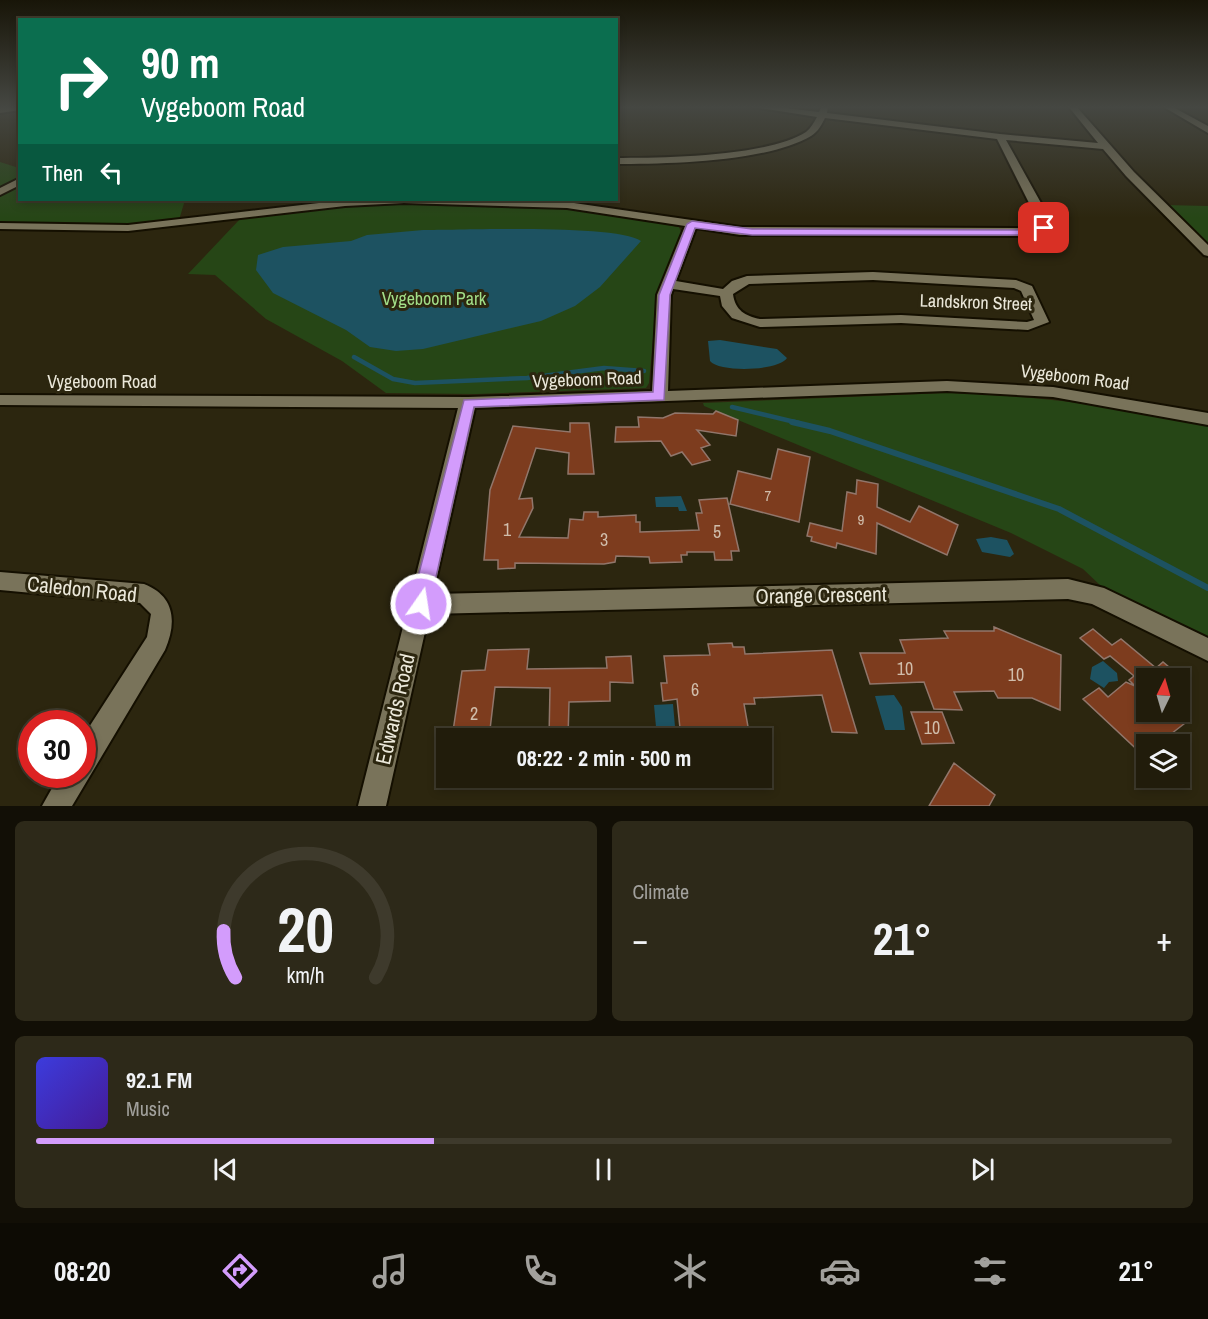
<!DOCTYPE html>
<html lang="en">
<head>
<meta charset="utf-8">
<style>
  :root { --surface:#211c0b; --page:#2d2919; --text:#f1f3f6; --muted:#a2a19d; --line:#3e3a2c; --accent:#d39cfc }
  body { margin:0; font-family:"Archivo Narrow",sans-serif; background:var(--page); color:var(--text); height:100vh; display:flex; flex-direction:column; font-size:22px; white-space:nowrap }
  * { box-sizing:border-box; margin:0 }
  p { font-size:20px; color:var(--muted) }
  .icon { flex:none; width:33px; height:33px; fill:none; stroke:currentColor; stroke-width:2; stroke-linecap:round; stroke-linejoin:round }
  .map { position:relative; height:806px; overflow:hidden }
  .side { display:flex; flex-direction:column; gap:15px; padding:15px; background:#120f06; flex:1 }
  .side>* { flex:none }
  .hud { position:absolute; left:18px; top:18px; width:600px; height:183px; border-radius:0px; box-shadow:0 3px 9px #0003,0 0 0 2px var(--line); background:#0b6e4f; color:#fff; overflow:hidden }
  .needle { width:39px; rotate:5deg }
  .buttons { position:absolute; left:1136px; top:668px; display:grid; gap:12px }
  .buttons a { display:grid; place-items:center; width:54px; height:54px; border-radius:0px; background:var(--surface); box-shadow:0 3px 9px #0003,0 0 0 2px var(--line); font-size:30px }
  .speed { position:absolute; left:18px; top:710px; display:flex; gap:12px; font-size:30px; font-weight:700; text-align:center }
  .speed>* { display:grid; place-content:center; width:78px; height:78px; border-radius:50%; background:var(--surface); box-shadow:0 3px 9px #0003,0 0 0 2px var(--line); line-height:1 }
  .speed .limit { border:9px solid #d22; background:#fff; color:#111 }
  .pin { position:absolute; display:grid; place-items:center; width:51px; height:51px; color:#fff; margin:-26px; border-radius:12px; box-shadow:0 3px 9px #0006 }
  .me { position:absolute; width:66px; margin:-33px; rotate:13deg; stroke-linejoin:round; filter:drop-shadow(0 0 4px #0008) }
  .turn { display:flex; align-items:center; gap:21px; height:126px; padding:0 24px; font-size:27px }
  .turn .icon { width:78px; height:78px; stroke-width:2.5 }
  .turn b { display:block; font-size:42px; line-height:51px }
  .then { display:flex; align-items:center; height:57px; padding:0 24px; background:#0003; gap:12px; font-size:22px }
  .big { font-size:45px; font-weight:700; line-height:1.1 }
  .side .card { flex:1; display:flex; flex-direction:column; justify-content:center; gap:9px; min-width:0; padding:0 21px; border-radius:9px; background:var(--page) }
  .side .dial { align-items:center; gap:0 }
  .dial svg { height:156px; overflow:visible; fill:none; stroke:var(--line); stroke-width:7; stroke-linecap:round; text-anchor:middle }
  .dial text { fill:var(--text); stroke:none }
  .song { display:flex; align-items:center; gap:18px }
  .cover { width:72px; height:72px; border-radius:9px; background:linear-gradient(135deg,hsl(240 70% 55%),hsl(260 70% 35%)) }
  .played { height:6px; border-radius:3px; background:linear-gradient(90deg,var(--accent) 35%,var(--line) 35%) }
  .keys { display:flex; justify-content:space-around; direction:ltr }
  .heat { display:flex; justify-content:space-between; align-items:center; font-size:33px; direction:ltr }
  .side .tiles { flex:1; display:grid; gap:15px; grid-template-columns:1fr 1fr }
  .card:last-child { grid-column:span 2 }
  .trip { position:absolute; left:436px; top:728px; width:336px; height:60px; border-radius:0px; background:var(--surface); box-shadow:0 3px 9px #0003,0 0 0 2px var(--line); font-weight:700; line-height:60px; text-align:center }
  .tab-bar { display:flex; height:96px; justify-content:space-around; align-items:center; background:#0d0b04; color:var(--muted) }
  .tab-bar .icon { width:42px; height:42px }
  .tab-bar .active { color:var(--accent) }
  .tab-bar b { font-size:27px; color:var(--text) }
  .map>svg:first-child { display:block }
</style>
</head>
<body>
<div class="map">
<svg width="1208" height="806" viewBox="0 0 1208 806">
  <rect width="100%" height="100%" fill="#2c260f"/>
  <path fill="#264616" d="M0,162l19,6 1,9 -20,11z
    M19,184l1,16h165l-6,20 -72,5 -107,-3v-26z
    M413,203l173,7 93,17 2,5 -24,62 -8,89 -3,5 -170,6 -90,-1 -44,-32 -76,-42 -51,-44 -27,-1 52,-55 122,-15z
    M1166,205l42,1v38z
    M946,393c89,2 174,14 262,32v215l-106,-53 -19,-18 -72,-36 -307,-127 -1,-3z"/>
  <path fill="#1d5261" d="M423,230c38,0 195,-6 218,11l-41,46 -25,19 -34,15 -118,28 -27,2 -26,-4 -24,-17 -73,-37 -17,-23 2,-15 25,-8 68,-6 16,-6z
    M720,340l57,9 10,9c-8,13 -67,15 -77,3l-2,-20z
    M681,496l6,15h-8l-1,-4h-22l-1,-10z
    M991,537l16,3 7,14 -4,3 -28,-5 -6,-13z
    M1103,661l14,12 1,8 -9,1 -5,6 -14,-9 2,-12z
    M894,695l8,12 3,23h-20l-10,-34z
    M673,704l3,34h-19l-3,-33z"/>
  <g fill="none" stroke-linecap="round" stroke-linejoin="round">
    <path stroke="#1d5261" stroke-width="4.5" d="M354,357l39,22 22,4 112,-5 77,-10 40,3
      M732,407l67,16"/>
    <path stroke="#1d5261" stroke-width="6" d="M792,422l38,9 229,78 149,79"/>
  </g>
  <path fill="#7d3c1e" stroke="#91766b" stroke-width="1.5" d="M716,411l22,9 -2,16 -39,-6 13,15 -9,3 9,12 -18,5 -10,-13 -11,4 -10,-15 -46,1 1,-15h23l-1,-10 25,1 12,-5 38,1z
    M570,423h19l5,51h-26l1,-21 -33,-5 -17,51 13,-1 1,10 -14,29 49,1 2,-19 13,1 1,-8h14v5l38,-2v7h4v10l59,-2 -3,-17h6l-3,-13 28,-2 12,53h-8l1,9h-17l-1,-8h-27v3h-6l1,7 -32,1 -1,-6 -33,-1 -1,6 -11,2 -89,-1v5l-17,1v-9h-14l6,-70 23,-64 57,6z
    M778,449l32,8 -11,65 -69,-18 8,-33 33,8z
    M857,480l21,4 -1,23 33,15 9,-16 39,19 -11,30 -70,-32 -1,31 -39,-11 -1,5 -25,-7 1,-4 -5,-1 3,-13 32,8 5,-39 9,2z
    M994,627l67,28 -1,55 -28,-12h-34l-4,-7 -40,1 8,18 -28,-1 -10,-27 -54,2 -10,-31h45l-5,-13 48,-2 -4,-7h50z
    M1093,629l19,16 9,-6 35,29 7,-6 19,16h-36v33h33l10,9 -31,24h-12v14l-63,-59 16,-11 9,9 18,-15 9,4 -6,-6 5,-4 -24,-20 -6,3 -24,-21z
    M732,643l1,4h11l1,7 87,-4 25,83 -25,-1 -10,-37 -68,3 1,6h-11l6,34h-69l-4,-39 -14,2 -2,-18h6l-3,-27 46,-1 -2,-11z
    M529,649l-2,20 80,-1 -1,-11 25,-1 2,27 -23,-1v19l-41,1 -1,36h-19l1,-50 -55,-1 -6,51h-37l10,-67 23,-1 3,-20z
    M911,712h31l12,31 -32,1z
    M954,763l41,32 -6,11h-60z"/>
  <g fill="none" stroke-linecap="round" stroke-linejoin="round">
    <g stroke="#140f00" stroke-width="4">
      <path id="minor" d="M20,106v4l-20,3v-6z
        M747,106h21l51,6 3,-6h6l-1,7 173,21 98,9 -30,-37h8l58,66 74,73v11l-4,-1 -78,-79 -23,-27 -97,-9 45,81 1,5 -7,6 -21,4 -284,-1 -44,-7 -20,53 47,8 9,-8 15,-5 126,-4 143,8 16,6 17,36 -21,8 -127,-7 -141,4 -28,-9 -10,-12 -2,-10 -47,-7 -2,6 -3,96 279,-10 106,6 155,26v12l-155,-28 -106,-6 -472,17 -42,186 635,-15 36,9 104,50v23l-116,-57 -24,-5 -639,15 -43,192h-28l100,-398 -458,-3v-10l468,2 184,-6 5,-96 28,-69 -118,-18 -163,-5 -59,3 -217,25 -128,-2v-6l128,2 217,-25h150l72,2 173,25 284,1 16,-3 -43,-86 -172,-21c-3,6 -7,14 -14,18 -44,26 -143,28 -195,28v-6c48,0 150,-1 190,-26 5,-4 8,-10 11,-15zM873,280l141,8 7,3 13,29 -7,2 -126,-7 -141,4c-15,-3 -25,-9 -27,-25l16,-10z
        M1162,106h9l37,20v7z
        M20,178v7l-20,10v-7z
        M0,572l144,12c31,12 33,38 21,66l-93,156h-30l18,-32h22v-36l65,-101 4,-23 -11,-11 -140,-13z"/>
    </g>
    <use href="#minor" fill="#79735a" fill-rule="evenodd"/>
  </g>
  <linearGradient id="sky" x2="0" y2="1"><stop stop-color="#181508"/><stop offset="0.49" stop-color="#454742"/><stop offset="1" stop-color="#454742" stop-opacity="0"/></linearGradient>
  <rect width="1208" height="218" fill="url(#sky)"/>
  <path fill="#d39cfc" stroke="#8965a4" stroke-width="1.5" d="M692,221l60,8 272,1 20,-5 5,3 -25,7h-272l-57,-7 -25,67 -6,105 -190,7 -44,197 -3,5 -6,3 -7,-3 -3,-5 53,-204 189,-8 6,-97 28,-71z"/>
  <g text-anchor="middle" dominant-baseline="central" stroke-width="6" stroke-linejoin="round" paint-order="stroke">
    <g font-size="15" fill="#d0bdab">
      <text x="768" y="495">7</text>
      <text x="861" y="519">9</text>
    </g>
    <g font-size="18" fill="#a2de88" stroke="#2c260f">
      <text x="434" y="298">Vygeboom Park</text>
    </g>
    <g font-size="18" fill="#ebe8da" stroke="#2c260f">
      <text transform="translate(976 302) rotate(2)">Landskron Street</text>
      <text transform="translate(1075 377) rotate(7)">Vygeboom Road</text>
      <text transform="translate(587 379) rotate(-2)">Vygeboom Road</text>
      <text x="102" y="381">Vygeboom Road</text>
    </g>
    <g font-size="18" fill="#d0bdab">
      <text x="507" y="529">1</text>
      <text x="717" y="531">5</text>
      <text x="604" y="539">3</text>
      <text x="905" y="668">10</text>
      <text x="1016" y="674">10</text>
      <text x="695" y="689">6</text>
      <text x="474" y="713">2</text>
      <text x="932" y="727">10</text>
    </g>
    <g font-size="21" fill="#ebe8da" stroke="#2c260f">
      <text transform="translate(82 589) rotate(6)">Caledon Road</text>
      <text transform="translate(821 595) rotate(-1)">Orange Crescent</text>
      <text transform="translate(395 709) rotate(-77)">Edwards Road</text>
    </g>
  </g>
</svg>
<div class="buttons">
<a><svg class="needle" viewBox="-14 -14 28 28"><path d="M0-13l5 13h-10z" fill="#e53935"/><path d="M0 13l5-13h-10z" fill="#a2a19d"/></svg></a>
<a><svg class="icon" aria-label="layers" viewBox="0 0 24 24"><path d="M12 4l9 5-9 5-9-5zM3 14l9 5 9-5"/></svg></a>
</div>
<div class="speed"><div class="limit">30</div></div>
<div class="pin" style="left:1044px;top:228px;background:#d93025"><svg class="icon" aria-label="arrive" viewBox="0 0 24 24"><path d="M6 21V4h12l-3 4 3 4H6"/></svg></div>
<svg class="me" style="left:421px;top:604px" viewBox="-20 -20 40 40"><circle r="17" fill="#d39cfc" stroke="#fff" stroke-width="3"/><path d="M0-11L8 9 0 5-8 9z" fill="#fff"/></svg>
<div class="trip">08:22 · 2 min · 500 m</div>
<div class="hud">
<div class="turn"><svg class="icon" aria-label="right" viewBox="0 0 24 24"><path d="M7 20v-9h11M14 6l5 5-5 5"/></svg><div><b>90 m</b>Vygeboom Road</div></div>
<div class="then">Then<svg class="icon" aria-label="left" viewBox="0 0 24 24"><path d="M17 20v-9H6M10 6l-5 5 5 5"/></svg></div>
</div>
</div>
<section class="side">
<div class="tiles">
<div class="card dial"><svg viewBox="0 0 100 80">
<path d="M14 69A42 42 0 1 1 86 69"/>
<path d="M14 69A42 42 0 0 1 8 45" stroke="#d39cfc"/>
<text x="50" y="56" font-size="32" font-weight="700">20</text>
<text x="50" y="72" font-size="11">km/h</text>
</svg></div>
<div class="card"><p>Climate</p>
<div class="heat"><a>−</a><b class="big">21°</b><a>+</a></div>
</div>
<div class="card">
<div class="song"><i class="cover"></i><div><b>92.1 FM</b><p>Music</p></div></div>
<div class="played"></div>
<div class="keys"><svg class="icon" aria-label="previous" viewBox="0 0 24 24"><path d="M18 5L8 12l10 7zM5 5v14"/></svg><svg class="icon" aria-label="pause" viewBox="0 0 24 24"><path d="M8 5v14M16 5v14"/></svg><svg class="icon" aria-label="next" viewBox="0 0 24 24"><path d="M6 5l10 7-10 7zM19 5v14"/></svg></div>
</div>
</div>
</section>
<nav class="tab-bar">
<b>08:20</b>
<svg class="icon active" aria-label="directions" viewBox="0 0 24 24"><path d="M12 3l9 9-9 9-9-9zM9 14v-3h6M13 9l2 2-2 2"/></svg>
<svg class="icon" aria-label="music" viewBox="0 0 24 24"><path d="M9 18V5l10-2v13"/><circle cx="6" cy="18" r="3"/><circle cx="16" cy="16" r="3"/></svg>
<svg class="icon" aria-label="phone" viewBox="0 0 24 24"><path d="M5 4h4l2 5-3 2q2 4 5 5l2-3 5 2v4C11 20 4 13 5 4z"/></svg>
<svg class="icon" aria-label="climate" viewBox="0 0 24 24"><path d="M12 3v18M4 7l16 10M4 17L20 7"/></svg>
<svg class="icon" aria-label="car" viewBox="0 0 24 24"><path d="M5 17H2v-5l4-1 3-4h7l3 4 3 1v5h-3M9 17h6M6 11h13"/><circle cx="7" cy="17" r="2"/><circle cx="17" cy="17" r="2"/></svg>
<svg class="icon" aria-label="filters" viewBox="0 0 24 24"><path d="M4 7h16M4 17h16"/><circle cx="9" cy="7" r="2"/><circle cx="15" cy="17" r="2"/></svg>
<b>21°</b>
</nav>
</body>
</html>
